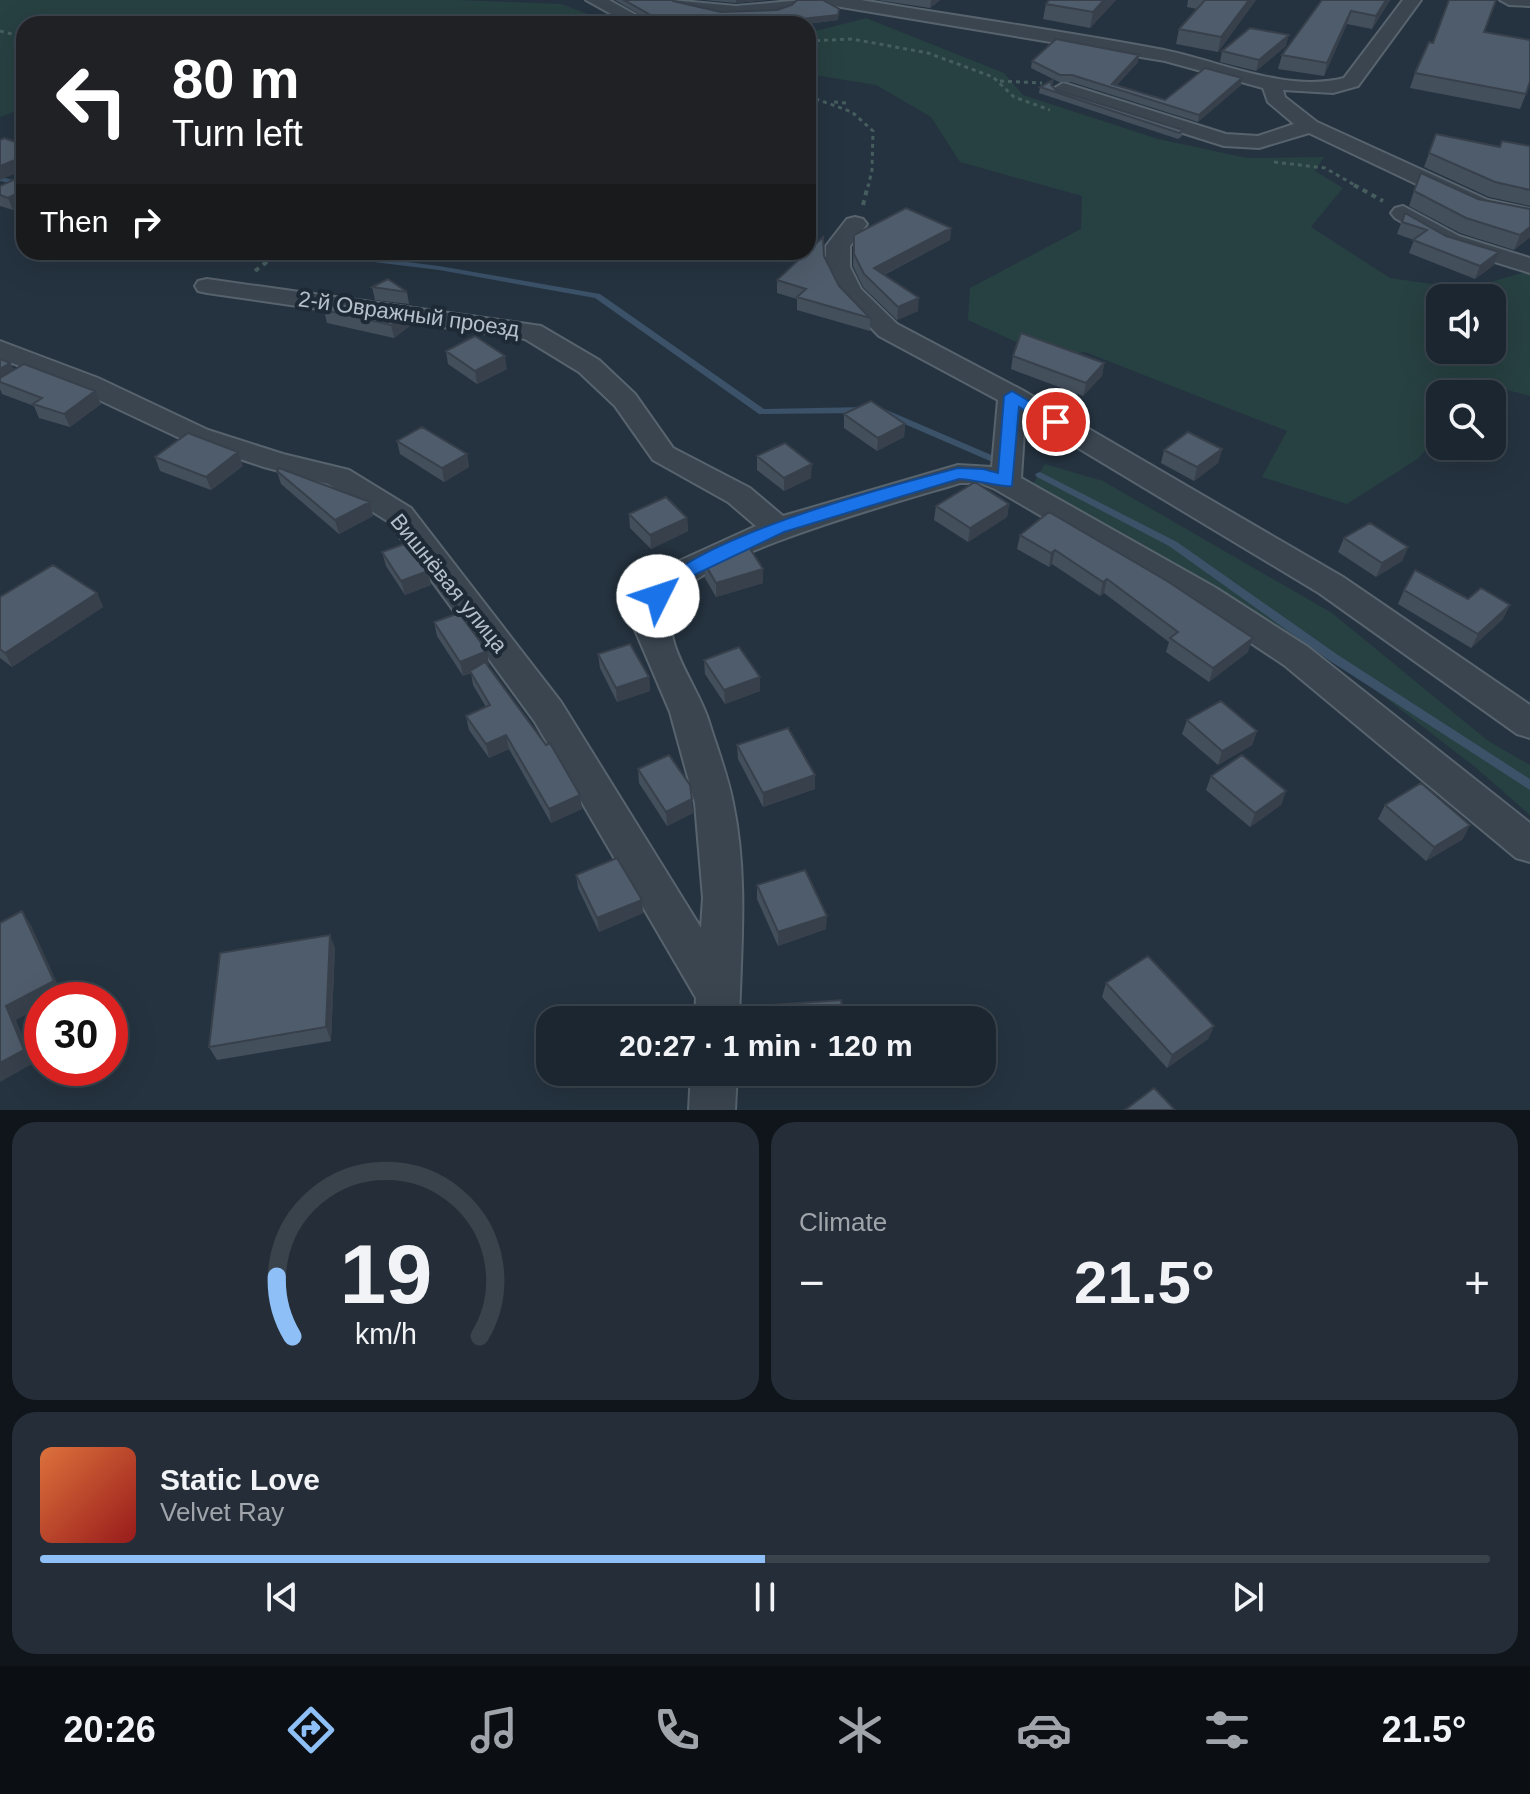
<!DOCTYPE html>
<html lang="en">
<head>
<meta charset="utf-8">
<style>
  :root { --surface:#1c2630; --page:#252e38; --text:#f1f3f6; --muted:#a0a5ab; --line:#3a434c; --accent:#8ec0f7 }
  body { margin:0; font-family:Arial,sans-serif; background:var(--page); color:var(--text); height:100vh; display:flex; flex-direction:column; font-size:30px; white-space:nowrap }
  * { box-sizing:border-box; margin:0 }
  p { font-size:26px; color:var(--muted) }
  .icon { flex:none; width:44px; height:44px; fill:none; stroke:currentColor; stroke-width:2; stroke-linecap:round; stroke-linejoin:round }
  .map { position:relative; height:1110px; overflow:hidden }
  .sheet { display:flex; flex-direction:column; gap:12px; padding:12px; background:#0f151a; flex:1 }
  .sheet>* { flex:none }
  .guide { position:absolute; left:16px; top:16px; width:800px; height:244px; border-radius:24px; box-shadow:0 8px 32px #0002,0 0 0 2px var(--line); background:#202124; color:#fff; overflow:hidden }
  .fabs { position:absolute; left:1426px; top:284px; display:grid; gap:16px }
  .fabs a { display:grid; place-items:center; width:80px; height:80px; border-radius:16px; background:var(--surface); box-shadow:0 8px 32px #0002,0 0 0 2px var(--line); font-size:40px }
  .speed { position:absolute; left:24px; top:982px; display:flex; gap:16px; font-size:40px; font-weight:700; text-align:center }
  .speed>* { display:grid; place-content:center; width:104px; height:104px; border-radius:50%; background:var(--surface); box-shadow:0 8px 32px #0002,0 0 0 2px var(--line); line-height:1 }
  .speed .limit { border:12px solid #d22; background:#fff; color:#111 }
  .pin { position:absolute; display:grid; place-items:center; width:68px; height:68px; color:#fff; margin:-34px; border:4px solid #fff; border-radius:50%; box-shadow:0 2px 8px #0007 }
  .me { position:absolute; width:88px; margin:-44px; rotate:49deg; stroke-linejoin:round; filter:drop-shadow(0 0 6px #0008) }
  .turn { display:flex; align-items:center; gap:28px; height:168px; padding:0 24px; font-size:36px }
  .turn .icon { width:104px; height:104px; stroke-width:2.5 }
  .turn b { display:block; font-size:56px; line-height:68px }
  .then { display:flex; align-items:center; height:76px; padding:0 24px; background:#0003; gap:16px; font-size:30px }
  .big { font-size:60px; font-weight:800; line-height:1.1 }
  .sheet .tile { flex:1; display:flex; flex-direction:column; justify-content:center; gap:12px; min-width:0; padding:0 28px; border-radius:24px; background:var(--page) }
  .sheet .dial { align-items:center; gap:0 }
  .dial svg { height:208px; overflow:visible; fill:none; stroke:var(--line); stroke-width:7; stroke-linecap:round; text-anchor:middle }
  .dial text { fill:var(--text); stroke:none }
  .song { display:flex; align-items:center; gap:24px }
  .cover { width:96px; height:96px; border-radius:12px; background:linear-gradient(135deg,hsl(20 70% 55%),hsl(0 70% 35%)) }
  .played { height:8px; border-radius:4px; background:linear-gradient(90deg,var(--accent) 50%,var(--line) 50%) }
  .keys { display:flex; justify-content:space-around; direction:ltr }
  .heat { display:flex; justify-content:space-between; align-items:center; font-size:44px; direction:ltr }
  .sheet .tiles { flex:1; display:grid; gap:12px; grid-template-columns:1fr 1fr }
  .tile:last-child { grid-column:span 2 }
  .trip { position:absolute; left:536px; top:1006px; width:460px; height:80px; border-radius:24px; background:var(--surface); box-shadow:0 8px 32px #0002,0 0 0 2px var(--line); font-weight:800; line-height:80px; text-align:center }
  .tabs { display:flex; height:128px; justify-content:space-around; align-items:center; background:#0b0f13; color:var(--muted) }
  .tabs .icon { width:56px; height:56px }
  .tabs .active { color:var(--accent) }
  .tabs b { font-size:36px; color:var(--text) }
  .map>svg:first-child { display:block }
</style>
</head>
<body>
<div class="map">
<svg width="1530" height="1110" viewBox="0 0 1530 1110">
  <rect width="100%" height="100%" fill="#253340"/>
  <path fill="#274041" fill-rule="evenodd" d="M0,0h460l101,4 54,20h-591v84l-24,9z
    M866,18l138,55 19,22 135,44 89,19 77,-1 -9,14 28,17 -32,39 79,51 77,11 58,-17 5,2v122l-53,-14 -9,12h-28v36l-21,28 -72,46 -85,-27 25,-46 -202,-79 -37,7 1,-2 -81,-37 2,-32 111,-59 1,-33 -122,-34 -29,-45 -12,-7 -43,-25 -68,-11v-41zM1440,298h52v52h-52z
    M1045,464l58,17 229,132 155,127 43,25v50l-55,-48 -141,-109 -254,-139 -48,-33z"/>
  <g fill="none" stroke-linecap="round" stroke-linejoin="round">
    <path fill="#3b5269" fill-rule="evenodd" d="M0,177l24,5v4l-24,-5z
      M305,252h22l112,14 161,28 164,115 102,-2 4,3 -4,3 -107,1 -164,-116 -156,-28 -130,-16z
      M882,408l114,49 2,2 -2,2h-6l-111,-48 -1,-2z
      M1040,472l137,70 161,113 192,124v11l-200,-129 -161,-115 -132,-69 -2,-2 2,-2z"/>
    <g stroke="#57636d" stroke-width="4">
      <path id="minor" d="M586,0h23l43,24h-23z
        M671,0l65,6 66,-6c-25,24 -98,16 -128,4z
        M820,0h41c101,17 202,31 303,50 55,11 123,43 180,28l59,-78h18l-63,86 -25,7 -50,-3 2,7 32,25 171,78 42,9v14l-57,-12 -164,-78 -50,15 -35,-2 -168,-53 -3,-4 10,-6 7,2 156,49 32,2 36,-12 -26,-22 -5,-14 -98,-27 -336,-56z
        M1500,0h30v6l-21,-1z
        M1403,206l56,30 71,22v15l-87,-27 -48,-28 -4,-5 4,-5z
        M855,217l8,2 4,5 -17,22v21l11,22 36,35 125,66 321,187 187,128v33l-13,-4 -198,-141 -294,-177 -4,62 195,110 92,59 222,176v39l-14,-4 -232,-193 -92,-61 -197,-115 -15,-6h-20c-51,16 -270,74 -287,120 -13,40 25,82 36,119 8,26 19,54 24,81 15,71 8,145 6,217h-44l1,-22 -161,-276 -146,-200 -61,-38 -64,-17 -76,-25 -110,-52 -78,-32v-17l98,37 110,52 75,24 66,16 62,38 150,194 140,226 2,-30 -8,-95 -25,-91 -35,-82 6,-34 5,-8 33,-27 77,-35 -28,-24 -75,-42 -38,-54 -36,-34 -54,-33 -318,-46 -9,-2 -3,-5 3,-5 9,-2 334,47 58,34 36,34 38,54 77,40 33,28 175,-51 34,2 6,-67 -119,-64 -38,-39 -15,-30v-21l21,-27z
        M691,1072h46l-2,38h-46z"/>
    </g>
    <path stroke="#465d5e" stroke-width="3" stroke-dasharray="4 4" stroke-linecap="butt" d="M0,31l24,6
      M808,41l44,-2 76,14 65,24 21,20 36,13
      M1000,81l42,2
      M808,96l44,16 21,19 -1,39 -4,17
      M834,102l12,1
      M1274,162l51,6 33,19"/>
    <path stroke="#465d5e" stroke-width="4" stroke-dasharray="5 5" stroke-linecap="butt" d="M1354,185l29,16
      M863,205l5,-20
      M255,271l25,-19"/>
    <use href="#minor" fill="#3a4550" fill-rule="evenodd"/>
  </g>
  <path fill="#444f5c" d="M615,0h57l1,1 48,11 118,-3 -1,11 -32,4h-150z
    M704,0h63l-31,3z
    M877,0h63l-10,8z
    M1116,0l-26,28 -47,-9 3,-15z
    M1188,0h68l-38,52 -42,-8 3,-15 18,-20 -10,-2z
    M1322,0h68l-18,29 -25,-5 -23,52 -46,-7 4,-14z
    M1484,32l42,62 -6,15 -110,-21 5,-15 18,-30z
    M1286,46l-30,25 -36,-9 2,-11z
    M1032,61l106,1 -22,24 49,14 76,-15 -43,37 -127,-40h-12l-28,-14z
    M1053,80l-1,6 4,4 127,40 -1,6 -4,3 -139,-46 1,-6z
    M1436,134l64,13 2,-6 28,5v60l-41,-9 -65,-30z
    M24,145v59l-11,6 -13,-4v-20l22,-10z
    M1414,191l64,8 52,10v28l-16,13 -54,-17 -51,-27z
    M1405,213l89,52 -19,14 -66,-26 5,-13 -17,-6z
    M951,228l-1,12 -66,35 34,36 -21,9 -34,-33 -10,-21 1,-31z
    M824,256l15,30 31,32v13l-73,-21v-11l-20,-6v-13z
    M372,287l35,5 2,12 -34,-4z
    M324,310l87,15 -17,13 -67,-15z
    M446,351l61,18 -30,15 -29,-20z
    M1013,356l91,7 -2,13 -19,20 -72,-27z
    M0,359l10,4 4,7 87,34 -31,23 -31,-9 -5,-12 -32,-12 -2,-5z
    M844,414l61,10 -1,13 -27,14 -33,-23z
    M397,441l70,13 2,13 -25,15 -44,-28z
    M1222,449l-4,14 -24,18 -33,-18 3,-13z
    M757,456l54,22 -27,13 -27,-21z
    M155,457l88,9 -32,24 -51,-19z
    M277,471l93,31 3,14 -34,18 -58,-50z
    M1009,504l-2,13 -39,25 -34,-22 2,-14z
    M1049,512l199,140 -39,30 -43,-30 3,-10 -65,-49 -4,3 -48,-32 -3,3 -32,-18 3,-14z
    M629,514l58,4 1,13 -37,18 -21,-21z
    M1344,538l64,9 -6,14 -26,16 -38,-25z
    M382,552l46,19 3,14 -26,10 -19,-29z
    M705,564l58,19 -47,14 -11,-19z
    M1404,590l99,29 -32,29 -73,-44z
    M97,593l6,14 -91,60 -12,-9v-61z
    M434,622l55,43h-1l94,144 -31,14 -42,-74 -20,9 -20,-28 -3,-14 20,-9 -13,-22 -2,-12 -8,3 -26,-40z
    M598,654l51,23 1,14 -33,11 -17,-34z
    M704,660l56,31 -35,13 -20,-30z
    M1187,720l70,11 -5,14 -34,20 -36,-31z
    M737,745l78,30v14l-52,18 -25,-48z
    M638,769l55,44 -26,13 -28,-43z
    M1211,776l75,15 -5,14 -31,22 -44,-37z
    M1385,805l78,34 -37,22 -48,-42z
    M576,875l66,25 1,13 -44,19 -21,-44z
    M757,885l69,44 -48,17 -21,-47z
    M335,948l-4,93 -114,19 -8,-13z
    M1106,983l108,43 -6,13 -41,29 -65,-71z
    M778,1072h70v4l-69,5z"/>
  <path fill="#37404b" d="M736,0h31l-31,3z
    M931,0h9l-10,8z
    M1104,0h12l-26,28 3,-16z
    M1249,0h7l-38,52 3,-15z
    M1386,0h4l-18,29 4,-13z
    M1351,11l-4,13 -23,52 3,-13z
    M838,15v5l-32,4h-50z
    M1289,35l-3,11 -30,25 3,-11z
    M1139,55l-1,7 -24,26 -2,-4z
    M1242,78l-1,7 -43,37 1,-7z
    M20,158l4,12 -24,10v-14z
    M24,190v14l-11,6 -5,-12z
    M1530,227v10l-16,13 6,-15z
    M951,228l-1,12 -77,40 1,-12z
    M1499,252l-5,13 -19,14 5,-13z
    M919,298l-1,13 -21,9 1,-13z
    M408,312l3,13 -17,13 -3,-13z
    M505,356l2,13 -30,15 -2,-13z
    M10,363l6,13 -16,6v-13z
    M1104,363l-2,13 -19,20 3,-13z
    M95,391l6,13 -31,23 -6,-13z
    M905,424l-1,13 -27,14 1,-13z
    M1222,449l-4,14 -24,18 3,-14z
    M238,452l5,14 -32,24 -5,-13z
    M467,454l2,13 -25,15 -2,-14z
    M812,464l-1,14 -27,13v-13z
    M370,502l3,14 -34,18 -4,-14z
    M1009,504l-2,13 -39,25 2,-14z
    M687,518l1,13 -37,18 -1,-14z
    M1408,547l-6,14 -26,16 6,-14z
    M1055,550l-3,14 -3,3 2,-14z
    M763,569v14l-47,14v-14z
    M428,571l3,14 -26,10 -4,-14z
    M1107,579l-3,14 -4,3 3,-14z
    M97,593l6,14 -91,60 -7,-14z
    M1510,605l-7,14 -32,29 7,-14z
    M1253,638l-5,14 -39,30 4,-14z
    M487,651l2,14 -26,11 -3,-14z
    M649,677l1,14 -33,11 -1,-14z
    M760,677v14l-35,13 -1,-14z
    M1257,731l-5,14 -34,20 4,-14z
    M506,735l3,14 -20,9 -3,-14z
    M815,775v14l-52,18v-14z
    M1286,791l-5,14 -31,22 5,-14z
    M580,795l2,14 -31,14 -2,-14z
    M692,799l1,14 -26,13 -1,-14z
    M1470,825l-7,14 -37,22 8,-14z
    M642,900l1,13 -44,19 -2,-14z
    M22,911l9,14 31,69 -10,6h-10v6l-26,14 18,43 -34,19v-19l6,-57z
    M827,916l-1,13 -48,17v-14z
    M330,935l5,13 -4,93 -5,-14z
    M1214,1026l-6,13 -41,29 5,-13z"/>
  <path fill="#4f5c6b" stroke="#37404b" stroke-width="2" d="M624,0h48l1,1 48,11 56,-2 15,-5 5,-5h26l16,9 -1,6 -82,9h-85l-8,-2z
    M1049,0h55l-11,12 -47,-8z
    M1205,0h44l-28,37 -42,-8z
    M1322,0h64l-10,16 -25,-5 -24,52 -45,-8z
    M1449,0h47l-12,32 46,8v41l-4,13 -111,-21 14,-31 4,1z
    M1250,28l39,7 -30,25 -37,-9z
    M1056,39l83,16 -27,29 53,16 40,-32 37,10 -43,37 -127,-40h-12l-28,-14z
    M1053,80l-2,5 5,5 127,40 -4,3 -139,-46z
    M1436,134l64,13 2,-6 28,5v44l-35,-8 -66,-29z
    M4,138l20,7v45l-16,8 -8,-3v-9l22,-10 -2,-18 -20,8v-26z
    M1421,173l57,26 52,10v18l-10,8 -54,-17 -52,-27z
    M906,208l45,20 -77,40 45,30 -21,9 -34,-33 -10,-20v-19z
    M1405,213l41,23 53,16 -19,14 -67,-26 14,-10 -25,-8z
    M823,237l1,19 15,30 31,32 -73,-21 9,-8 -29,-9z
    M388,279l19,13 -35,-5z
    M339,303l69,9 -17,13 -67,-15z
    M1021,333l83,30 -18,20 -73,-27z
    M475,336l30,20 -30,15 -29,-20z
    M0,359l10,4 -10,6z
    M24,364l71,27 -31,23 -31,-10 9,-6 -42,-16v-4z
    M871,401l34,23 -27,14 -34,-24z
    M422,427l45,27 -25,14 -45,-27z
    M1188,432l34,17 -25,18 -33,-17z
    M188,433l50,19 -32,25 -51,-20z
    M785,443l27,21 -28,14 -27,-22z
    M279,468l91,34 -35,18 -58,-49z
    M975,482l34,22 -39,24 -34,-22z
    M666,497l21,21 -37,17 -21,-21z
    M1049,512l118,69 86,57 -40,30 -43,-30 8,-6 -71,-53 -4,3 -48,-32 -4,3 -31,-18z
    M1370,523l38,24 -26,16 -38,-25z
    M407,543l21,28 -27,10 -19,-29z
    M749,547l14,22 -47,14 -11,-19 15,-9z
    M53,565l44,28 -92,60 -5,-4v-52z
    M1415,570l53,29 13,-11 29,17 -32,29 -74,-44z
    M459,613l28,38 -27,11 -26,-40z
    M630,644l19,33 -33,11 -18,-34z
    M739,647l21,30 -36,13 -20,-30z
    M485,662l61,83 4,-2 30,52 -31,14 -43,-74 -20,9 -20,-28 24,-11 -20,-34z
    M1221,701l36,30 -35,20 -35,-31z
    M788,728l27,47 -52,18 -26,-48z
    M669,755l21,30 2,14 -26,13 -28,-43z
    M1242,755l44,36 -31,22 -44,-37z
    M1421,783l49,42 -36,22 -49,-42z
    M617,858l25,42 -45,18 -21,-43z
    M805,870l22,46 -49,16 -21,-47z
    M22,911l32,70 -48,25 18,44 -24,13v-140z
    M330,935l-4,92 -117,20 11,-94z
    M1148,956l66,70 -42,29 -66,-72z
    M841,1000l3,20h-69l-2,-15z
    M1154,1088l21,22h-50z"/>
  <path fill="#1a73e8" stroke="#114b97" stroke-width="2" d="M1012,391l52,31 -2,4h-12l-31,-19 -7,79c-10,2 -38,-7 -53,-7l-175,53 -88,42 -31,27h-13l-3,-5c37,-57 240,-110 309,-128l25,1 15,4 6,-77z"/>
  <g text-anchor="middle" dominant-baseline="central" stroke-width="8" stroke-linejoin="round" paint-order="stroke">
    <g font-size="22" fill="#b6c0ca" stroke="#1e2a35">
      <text transform="translate(409 314) rotate(8)">2-й Овражный проезд</text>
      <text transform="translate(449 583) rotate(51)">Вишнёвая улица</text>
    </g>
  </g>
</svg>
<div class="fabs">
<a><svg class="icon" aria-label="sound" viewBox="0 0 24 24"><path d="M4 9h4l5-4v14l-5-4H4zM17 9q2 3 0 6"/></svg></a>
<a><svg class="icon" aria-label="search" viewBox="0 0 24 24"><circle cx="10" cy="10" r="6"/><path d="M15 15l6 6"/></svg></a>
</div>
<div class="speed"><div class="limit">30</div></div>
<div class="pin" style="left:1056px;top:422px;background:#d93025"><svg class="icon" aria-label="arrive" viewBox="0 0 24 24"><path d="M6 21V4h12l-3 4 3 4H6"/></svg></div>
<svg class="me" style="left:658px;top:596px" viewBox="-20 -20 40 40"><circle r="19" fill="#fff"/><path d="M0-13L10 11 0 6-10 11z" fill="#1a73e8"/></svg>
<div class="trip">20:27 · 1 min · 120 m</div>
<div class="guide">
<div class="turn"><svg class="icon" aria-label="left" viewBox="0 0 24 24"><path d="M17 20v-9H6M10 6l-5 5 5 5"/></svg><div><b>80 m</b>Turn left</div></div>
<div class="then">Then<svg class="icon" aria-label="right" viewBox="0 0 24 24"><path d="M7 20v-9h11M14 6l5 5-5 5"/></svg></div>
</div>
</div>
<section class="sheet">
<div class="tiles">
<div class="tile dial"><svg viewBox="0 0 100 80">
<path d="M14 69A42 42 0 1 1 86 69"/>
<path d="M14 69A42 42 0 0 1 8 46" stroke="#8ec0f7"/>
<text x="50" y="56" font-size="32" font-weight="700">19</text>
<text x="50" y="72" font-size="11">km/h</text>
</svg></div>
<div class="tile"><p>Climate</p>
<div class="heat"><a>−</a><b class="big">21.5°</b><a>+</a></div>
</div>
<div class="tile">
<div class="song"><i class="cover"></i><div><b>Static Love</b><p>Velvet Ray</p></div></div>
<div class="played"></div>
<div class="keys"><svg class="icon" aria-label="previous" viewBox="0 0 24 24"><path d="M18 5L8 12l10 7zM5 5v14"/></svg><svg class="icon" aria-label="pause" viewBox="0 0 24 24"><path d="M8 5v14M16 5v14"/></svg><svg class="icon" aria-label="next" viewBox="0 0 24 24"><path d="M6 5l10 7-10 7zM19 5v14"/></svg></div>
</div>
</div>
</section>
<nav class="tabs">
<b>20:26</b>
<svg class="icon active" aria-label="directions" viewBox="0 0 24 24"><path d="M12 3l9 9-9 9-9-9zM9 14v-3h6M13 9l2 2-2 2"/></svg>
<svg class="icon" aria-label="music" viewBox="0 0 24 24"><path d="M9 18V5l10-2v13"/><circle cx="6" cy="18" r="3"/><circle cx="16" cy="16" r="3"/></svg>
<svg class="icon" aria-label="phone" viewBox="0 0 24 24"><path d="M5 4h4l2 5-3 2q2 4 5 5l2-3 5 2v4C11 20 4 13 5 4z"/></svg>
<svg class="icon" aria-label="climate" viewBox="0 0 24 24"><path d="M12 3v18M4 7l16 10M4 17L20 7"/></svg>
<svg class="icon" aria-label="car" viewBox="0 0 24 24"><path d="M5 17H2v-5l4-1 3-4h7l3 4 3 1v5h-3M9 17h6M6 11h13"/><circle cx="7" cy="17" r="2"/><circle cx="17" cy="17" r="2"/></svg>
<svg class="icon" aria-label="filters" viewBox="0 0 24 24"><path d="M4 7h16M4 17h16"/><circle cx="9" cy="7" r="2"/><circle cx="15" cy="17" r="2"/></svg>
<b>21.5°</b>
</nav>
</body>
</html>
